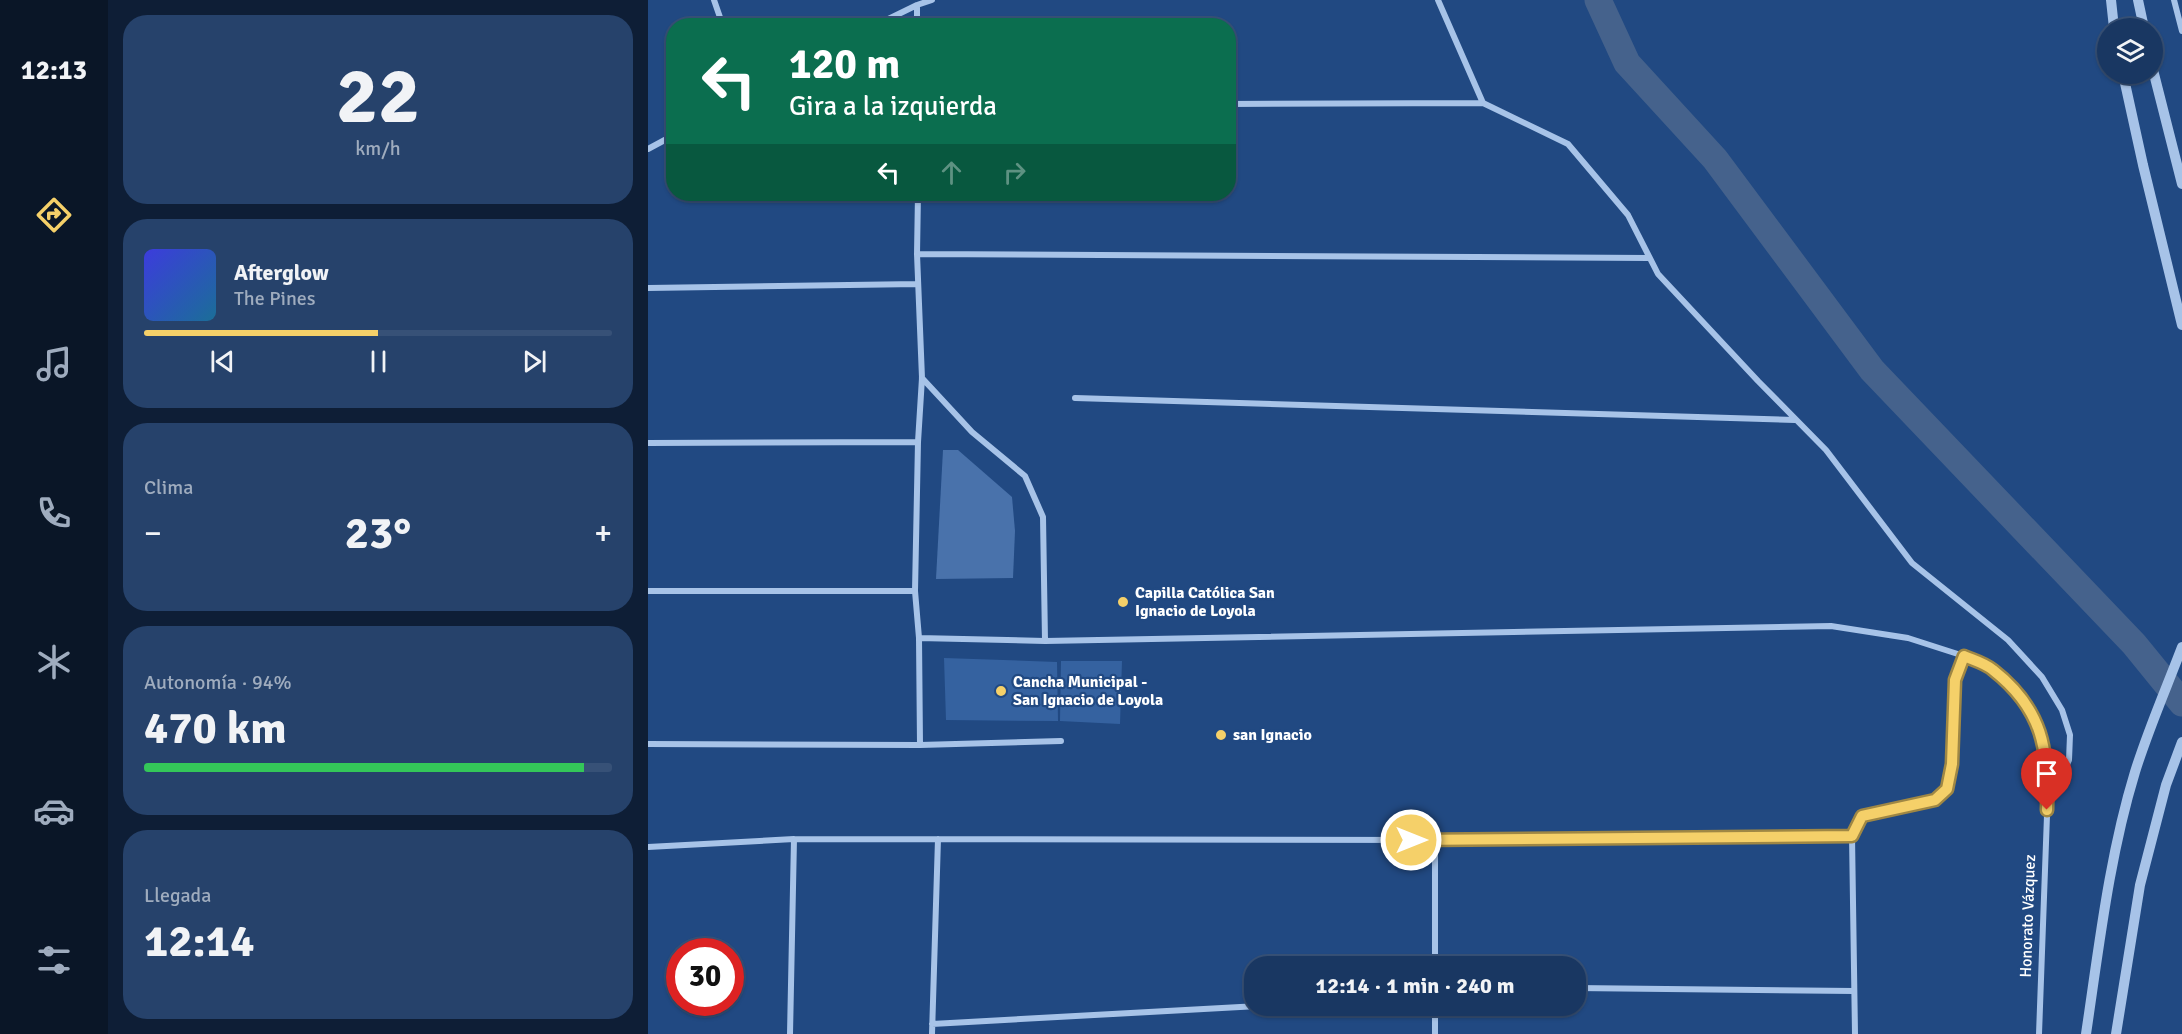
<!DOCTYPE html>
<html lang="es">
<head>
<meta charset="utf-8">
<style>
  :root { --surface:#193762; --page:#26426b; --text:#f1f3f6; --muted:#9facbe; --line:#375177; --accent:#f5d069 }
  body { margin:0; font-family:Signika,sans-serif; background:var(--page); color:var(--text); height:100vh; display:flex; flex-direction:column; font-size:22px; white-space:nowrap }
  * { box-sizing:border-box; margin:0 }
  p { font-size:20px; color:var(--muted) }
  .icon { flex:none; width:33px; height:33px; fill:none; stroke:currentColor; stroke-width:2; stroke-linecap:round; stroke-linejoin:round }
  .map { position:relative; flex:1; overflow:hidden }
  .drawer { display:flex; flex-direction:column; gap:15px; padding:15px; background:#0e1e36; width:540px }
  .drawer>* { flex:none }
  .top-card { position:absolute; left:18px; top:18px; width:570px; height:183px; border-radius:24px; box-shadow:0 2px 4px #0004,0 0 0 2px var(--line); background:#0b6e4f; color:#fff; overflow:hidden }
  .fabs { position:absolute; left:1449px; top:18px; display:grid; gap:12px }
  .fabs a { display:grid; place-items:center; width:66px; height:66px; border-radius:50%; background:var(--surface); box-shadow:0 2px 4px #0004,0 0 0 2px var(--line); font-size:30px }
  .speed { position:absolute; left:18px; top:938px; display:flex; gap:12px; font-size:30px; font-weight:700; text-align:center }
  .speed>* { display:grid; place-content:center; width:78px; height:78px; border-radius:50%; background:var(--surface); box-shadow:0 2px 4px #0004,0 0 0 2px var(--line); line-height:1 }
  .speed .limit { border:9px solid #d22; background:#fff; color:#111 }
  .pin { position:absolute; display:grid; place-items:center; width:51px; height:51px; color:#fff; margin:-62px -26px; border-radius:50% 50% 50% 0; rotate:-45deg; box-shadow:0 0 6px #0007 }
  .pin .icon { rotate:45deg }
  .me { position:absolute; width:66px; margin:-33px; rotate:90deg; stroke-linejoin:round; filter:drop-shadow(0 0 4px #0008) }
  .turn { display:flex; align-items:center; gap:21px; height:126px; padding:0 24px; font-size:27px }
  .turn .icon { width:78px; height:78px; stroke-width:2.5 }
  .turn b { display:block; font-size:42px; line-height:51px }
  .lanes { display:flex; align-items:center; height:57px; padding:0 24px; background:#0003; justify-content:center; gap:30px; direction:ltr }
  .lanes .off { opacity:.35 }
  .big { font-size:45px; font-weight:700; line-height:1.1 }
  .drawer .card { flex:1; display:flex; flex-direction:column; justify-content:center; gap:9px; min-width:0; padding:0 21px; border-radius:24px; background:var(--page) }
  .drawer .dial { align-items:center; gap:0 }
  .dial b { font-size:78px; line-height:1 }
  .song { display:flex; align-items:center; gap:18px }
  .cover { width:72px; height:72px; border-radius:9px; background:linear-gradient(135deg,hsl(240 70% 55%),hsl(200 70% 35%)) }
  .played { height:6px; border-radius:3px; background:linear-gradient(90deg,var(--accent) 50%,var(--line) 50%) }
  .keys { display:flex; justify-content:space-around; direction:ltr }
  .heat { display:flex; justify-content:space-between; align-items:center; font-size:33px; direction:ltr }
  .charge { height:9px; border-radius:4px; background:linear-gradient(90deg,#34c759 94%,var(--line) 0) }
  .trip { position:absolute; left:596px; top:956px; width:342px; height:60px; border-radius:24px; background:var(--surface); box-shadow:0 2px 4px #0004,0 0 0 2px var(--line); font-weight:700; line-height:60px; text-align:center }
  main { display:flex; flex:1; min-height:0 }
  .menu { display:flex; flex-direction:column; width:108px; justify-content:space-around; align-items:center; background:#0a1627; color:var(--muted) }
  .menu .icon { width:42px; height:42px }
  .menu .on { color:var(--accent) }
  .menu b { font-size:27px; color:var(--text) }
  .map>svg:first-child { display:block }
</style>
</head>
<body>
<main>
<nav class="menu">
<b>12:13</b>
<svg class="icon on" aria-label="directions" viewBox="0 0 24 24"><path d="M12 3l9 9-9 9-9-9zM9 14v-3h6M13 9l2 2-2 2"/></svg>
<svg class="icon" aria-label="music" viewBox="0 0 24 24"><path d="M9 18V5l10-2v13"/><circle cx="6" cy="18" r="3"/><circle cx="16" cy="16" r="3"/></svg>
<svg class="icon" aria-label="phone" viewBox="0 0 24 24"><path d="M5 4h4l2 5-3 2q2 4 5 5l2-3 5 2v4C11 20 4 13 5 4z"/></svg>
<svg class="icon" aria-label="climate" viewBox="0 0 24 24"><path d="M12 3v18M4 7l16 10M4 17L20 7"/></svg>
<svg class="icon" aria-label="car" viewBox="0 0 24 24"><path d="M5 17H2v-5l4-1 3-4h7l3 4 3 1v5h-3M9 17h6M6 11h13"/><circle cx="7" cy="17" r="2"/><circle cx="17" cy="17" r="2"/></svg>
<svg class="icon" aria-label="filters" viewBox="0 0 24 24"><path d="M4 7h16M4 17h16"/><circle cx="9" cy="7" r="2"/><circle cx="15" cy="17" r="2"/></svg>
</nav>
<section class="drawer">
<div class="card dial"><b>22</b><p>km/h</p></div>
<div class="card">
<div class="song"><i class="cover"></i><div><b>Afterglow</b><p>The Pines</p></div></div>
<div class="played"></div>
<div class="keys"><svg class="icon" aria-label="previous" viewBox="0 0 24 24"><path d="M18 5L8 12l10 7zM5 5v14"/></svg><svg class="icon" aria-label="pause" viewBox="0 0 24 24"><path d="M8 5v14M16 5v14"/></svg><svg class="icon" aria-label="next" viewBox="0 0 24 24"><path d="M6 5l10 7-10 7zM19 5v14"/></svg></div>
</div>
<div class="card"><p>Clima</p>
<div class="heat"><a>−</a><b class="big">23°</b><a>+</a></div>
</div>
<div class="card"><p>Autonomía · 94%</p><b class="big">470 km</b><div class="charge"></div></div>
<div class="card"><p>Llegada</p><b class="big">12:14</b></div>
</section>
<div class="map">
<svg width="1534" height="1034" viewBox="0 0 1534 1034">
  <rect width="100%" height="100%" fill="#214982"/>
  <path fill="#3562a0" d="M296,658l113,4 1,59 -112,-1z
    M413,661h61l-2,63 -60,-3z"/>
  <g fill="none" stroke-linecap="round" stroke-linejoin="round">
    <path stroke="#45628c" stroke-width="27" d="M950,0l29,63 88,96 157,211 262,274 48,59"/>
  </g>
  <path fill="#4972ab" d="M295,450h15l54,47 3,34 -2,47 -77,1z"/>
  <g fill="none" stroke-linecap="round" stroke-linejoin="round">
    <path stroke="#a7c3e8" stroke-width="6" d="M66,0l9,26
      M790,0l45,103 85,41 60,71 30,59 100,107 68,69 86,113 96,77 34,37 20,33 8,25 -1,25 -8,18 -13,10
      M1526,0l8,31
      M269,5v21
      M226,26l43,-21 15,-5
      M580,104l255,-1
      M0,149l26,-14
      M270,194l-1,60 5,124 -4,64 -3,149 4,47 1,107
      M269,254l732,4
      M0,288l270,-4
      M274,378l50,54 53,44 18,41 2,124
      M427,398l720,22
      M0,443l270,-1
      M0,591h267
      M271,638l126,3 786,-15 77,12 56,18 28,12 37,38 15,36 4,46 -9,246
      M0,744l272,1 141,-4
      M787,840v126
      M0,847l146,-8 641,1 417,-4
      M927,988l279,3
      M787,1005v29
      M284,1024l344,-19
      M142,1034l4,-195
      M284,1034l6,-195
      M1207,1034l-3,-198 10,-20 73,-16 12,-11 5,-25 3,-84 9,-24"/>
    <path stroke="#a7c3e8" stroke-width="10" d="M1463,0l3,28
      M1490,0l6,28
      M1504,66l30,118
      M1475,74l20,91 39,160
      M1438,1034c13,-87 23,-177 49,-262 13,-42 31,-83 47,-125
      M1468,1034l24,-149 26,-100 16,-43"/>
  </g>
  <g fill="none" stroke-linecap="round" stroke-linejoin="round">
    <g stroke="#9f8744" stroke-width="15">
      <path id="route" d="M763,840l441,-4 10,-20 73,-16 12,-11 5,-25 3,-84 9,-24c9,4 21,7 29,14 50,39 56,80 54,140"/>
    </g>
    <use href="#route" stroke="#f5d069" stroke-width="10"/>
  </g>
  <g fill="#f5d069" stroke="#214982" stroke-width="2">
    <circle cx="475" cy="602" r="6"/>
    <circle cx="353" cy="691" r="6"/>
    <circle cx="573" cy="735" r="6"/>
  </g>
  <g text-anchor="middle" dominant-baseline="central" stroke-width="4.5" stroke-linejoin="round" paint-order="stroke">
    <g font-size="16" font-weight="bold" fill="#fff" stroke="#214982" text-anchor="start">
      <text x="487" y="593">Capilla Católica San<tspan x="487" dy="18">Ignacio de Loyola</tspan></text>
      <text x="365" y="682">Cancha Municipal -<tspan x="365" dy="18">San Ignacio de Loyola</tspan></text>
      <text x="585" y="735">san Ignacio</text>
    </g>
    <g font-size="16" fill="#fff" stroke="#214982">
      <text transform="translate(1380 916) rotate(-88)">Honorato Vázquez</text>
    </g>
  </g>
</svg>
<div class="fabs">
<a><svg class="icon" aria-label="layers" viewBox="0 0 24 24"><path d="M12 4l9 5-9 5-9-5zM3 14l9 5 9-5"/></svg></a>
</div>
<div class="speed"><div class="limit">30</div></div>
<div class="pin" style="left:1399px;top:810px;background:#d93025"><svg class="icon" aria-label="arrive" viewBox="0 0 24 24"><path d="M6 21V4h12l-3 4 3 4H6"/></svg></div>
<svg class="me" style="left:763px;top:840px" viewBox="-20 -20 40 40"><circle r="17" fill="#f5d069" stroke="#fff" stroke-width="3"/><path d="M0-11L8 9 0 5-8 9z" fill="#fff"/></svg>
<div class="trip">12:14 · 1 min · 240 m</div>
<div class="top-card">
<div class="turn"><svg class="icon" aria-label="left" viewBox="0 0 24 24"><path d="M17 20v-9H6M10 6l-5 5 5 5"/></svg><div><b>120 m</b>Gira a la izquierda</div></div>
<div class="lanes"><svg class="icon" aria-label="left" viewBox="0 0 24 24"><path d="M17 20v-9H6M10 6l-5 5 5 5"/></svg><svg class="icon off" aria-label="ahead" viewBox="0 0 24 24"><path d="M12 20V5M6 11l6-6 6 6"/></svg><svg class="icon off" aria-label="right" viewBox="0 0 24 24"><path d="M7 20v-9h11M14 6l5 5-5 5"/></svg></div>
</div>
</div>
</main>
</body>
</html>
